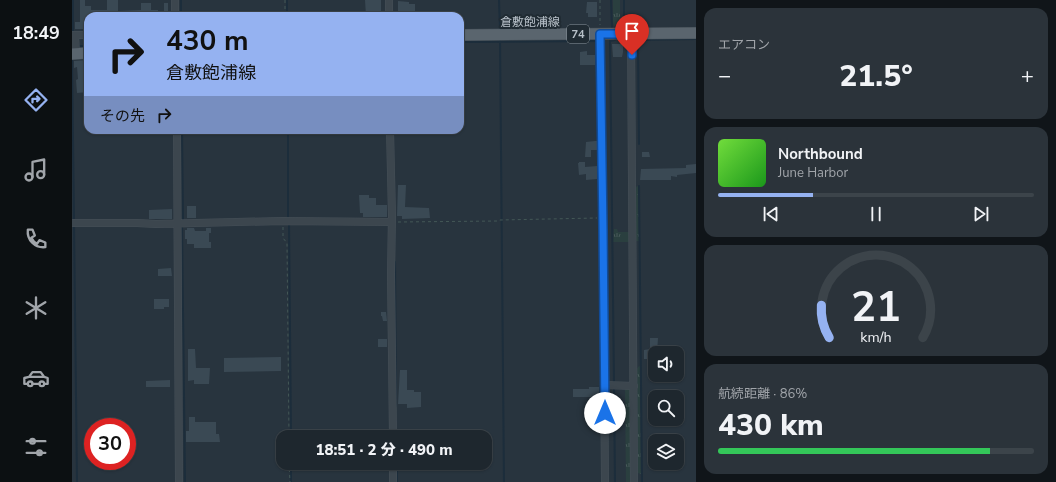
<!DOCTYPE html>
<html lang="ja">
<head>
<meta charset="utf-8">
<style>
  :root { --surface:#1e272e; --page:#2b333a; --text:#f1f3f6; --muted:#a1a5aa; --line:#3c444a; --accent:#95b2f1 }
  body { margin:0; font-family:"Nunito Sans","Noto Sans JP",sans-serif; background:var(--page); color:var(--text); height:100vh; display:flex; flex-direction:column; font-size:15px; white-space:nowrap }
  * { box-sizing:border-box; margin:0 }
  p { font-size:13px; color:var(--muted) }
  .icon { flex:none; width:22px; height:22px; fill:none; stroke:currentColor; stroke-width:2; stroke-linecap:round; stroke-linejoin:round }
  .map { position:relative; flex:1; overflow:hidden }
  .sheet { display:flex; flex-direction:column; gap:8px; padding:8px; background:#101519; width:360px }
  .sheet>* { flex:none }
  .guide { position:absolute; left:12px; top:12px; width:380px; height:122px; border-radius:12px; box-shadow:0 1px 3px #0004,0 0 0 1px var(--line); background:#95b2f1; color:#111; overflow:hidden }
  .fabs { position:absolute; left:576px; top:346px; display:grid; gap:8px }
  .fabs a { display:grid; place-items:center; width:36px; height:36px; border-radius:8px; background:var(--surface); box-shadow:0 1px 3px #0004,0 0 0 1px var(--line); font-size:20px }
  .speed { position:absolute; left:12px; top:418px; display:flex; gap:8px; font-size:20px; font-weight:700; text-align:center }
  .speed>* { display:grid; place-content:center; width:52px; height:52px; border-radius:50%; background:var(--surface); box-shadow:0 1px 3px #0004,0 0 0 1px var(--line); line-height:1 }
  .speed .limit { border:6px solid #d22; background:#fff; color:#111 }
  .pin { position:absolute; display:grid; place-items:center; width:34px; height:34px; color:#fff; margin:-41px -17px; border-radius:50% 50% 50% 0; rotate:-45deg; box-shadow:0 0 4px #0007 }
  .pin .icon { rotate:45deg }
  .me { position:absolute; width:44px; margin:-22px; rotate:0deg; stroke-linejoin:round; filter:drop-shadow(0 0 3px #0008) }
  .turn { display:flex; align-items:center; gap:14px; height:84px; padding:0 16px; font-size:18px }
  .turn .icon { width:52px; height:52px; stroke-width:2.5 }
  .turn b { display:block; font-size:28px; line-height:34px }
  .then { display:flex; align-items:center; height:38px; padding:0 16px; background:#0003; gap:8px; font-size:15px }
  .big { font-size:30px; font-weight:800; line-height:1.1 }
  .sheet .card { flex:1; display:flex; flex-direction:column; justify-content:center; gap:6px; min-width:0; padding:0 14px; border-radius:12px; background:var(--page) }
  .sheet .dial { align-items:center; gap:0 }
  .dial svg { height:104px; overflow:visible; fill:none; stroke:var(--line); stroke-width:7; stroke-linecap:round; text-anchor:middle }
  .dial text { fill:var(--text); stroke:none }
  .song { display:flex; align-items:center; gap:12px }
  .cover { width:48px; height:48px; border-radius:6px; background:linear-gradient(135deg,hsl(100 70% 55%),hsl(120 70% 35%)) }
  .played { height:4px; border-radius:2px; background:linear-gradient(90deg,var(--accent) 30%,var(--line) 30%) }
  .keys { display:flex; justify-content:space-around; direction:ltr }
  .heat { display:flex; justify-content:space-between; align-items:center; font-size:22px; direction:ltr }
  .charge { height:6px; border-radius:3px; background:linear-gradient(90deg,#34c759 86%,var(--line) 0) }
  .trip { position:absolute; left:204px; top:430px; width:216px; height:40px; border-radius:12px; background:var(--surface); box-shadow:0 1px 3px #0004,0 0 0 1px var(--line); font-weight:800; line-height:40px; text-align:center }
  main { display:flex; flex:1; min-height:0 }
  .menu { display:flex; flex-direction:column; width:72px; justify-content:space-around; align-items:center; background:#0c1012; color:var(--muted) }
  .menu .icon { width:28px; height:28px }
  .menu .on { color:var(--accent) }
  .menu b { font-size:18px; color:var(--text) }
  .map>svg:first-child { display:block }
</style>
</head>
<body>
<main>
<nav class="menu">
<b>18:49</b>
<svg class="icon on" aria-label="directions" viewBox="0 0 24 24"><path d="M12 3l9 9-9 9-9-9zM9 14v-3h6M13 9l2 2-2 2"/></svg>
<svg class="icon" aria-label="music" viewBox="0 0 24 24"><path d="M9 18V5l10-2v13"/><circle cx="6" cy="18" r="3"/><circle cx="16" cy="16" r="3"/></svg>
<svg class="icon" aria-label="phone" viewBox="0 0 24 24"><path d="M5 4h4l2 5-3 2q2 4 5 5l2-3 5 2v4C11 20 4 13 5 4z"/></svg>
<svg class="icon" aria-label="climate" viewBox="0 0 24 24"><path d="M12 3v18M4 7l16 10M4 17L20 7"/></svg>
<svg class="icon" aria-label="car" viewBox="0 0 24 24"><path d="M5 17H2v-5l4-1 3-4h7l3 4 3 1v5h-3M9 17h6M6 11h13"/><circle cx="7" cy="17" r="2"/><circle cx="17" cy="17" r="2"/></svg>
<svg class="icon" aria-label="filters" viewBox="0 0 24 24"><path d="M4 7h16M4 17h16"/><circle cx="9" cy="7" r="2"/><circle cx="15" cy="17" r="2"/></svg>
</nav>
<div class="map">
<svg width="624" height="482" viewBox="0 0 624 482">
  <defs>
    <pattern id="grass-tufts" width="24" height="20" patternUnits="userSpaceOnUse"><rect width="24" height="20" fill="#2a3f3f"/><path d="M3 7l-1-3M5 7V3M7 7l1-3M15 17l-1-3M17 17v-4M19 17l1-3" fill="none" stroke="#475959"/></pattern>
  </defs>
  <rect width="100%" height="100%" fill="#28343e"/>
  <path fill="url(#grass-tufts)" d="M541,0h7v25l-6,1 -1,-5z
    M566,186l1,55h-3v-54z
    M542,229h3l1,3h12v10h-17z
    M568,366l1,108 -3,-1 -1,-104 1,-2z
    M553,387l6,1 1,94h-6z"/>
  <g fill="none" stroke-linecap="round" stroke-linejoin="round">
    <path stroke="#1c2d3b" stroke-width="2" d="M1,0v32
      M109,0v16
      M215,0v16
      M427,0l1,29
      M539,0l1,30
      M552,0v28
      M428,39l4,443
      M552,39h1
      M565,40l59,-1
      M566,40l1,104
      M388,42l138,-1
      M0,46h16
      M0,58l2,163
      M110,130l1,91
      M216,130v89
      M567,186l3,296
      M217,224l2,213
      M2,225l3,257
      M110,225l3,257
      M323,262l1,144
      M542,383l-4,-342 5,-1
      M542,387l1,95
      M219,463v19
      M325,463v19"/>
  </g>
  <path fill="#3a4954" d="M8,0h5v6h6v4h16v-10h11v11l23,-1v-7h10v7h7v6h-70v13h-13v-7h5z
    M293,0h16v16h-15z
    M326,1l11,1v2h6v11l-17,1z
    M515,2h10v15h-9v-4h-2z
    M92,3h4v8l-4,1z
    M366,11v5h-14v-4z
    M540,44h11v8l-1,5h-9z
    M515,51v4h8v10h-15v-13z
    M15,60l1,32 -11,1 -1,-13 2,-1 -1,-12 -3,1v-7z
    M523,141h2v9h-6v7h-6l1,-15z
    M570,152h7l1,5h-8z
    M507,162h6v5l12,-1v13l-11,1v-6l-7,1 -1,-12h1z
    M624,164v9l-19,2v2l-6,-1v4h-31l1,-11 45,-1v-3z
    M326,185h8l-1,22 24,1 1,10 -28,1v-3h-5z
    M287,195h10v3h7v7h11v12h-24v-4h-3z
    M115,206h9v12h-9z
    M100,209v10h-23v-9z
    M115,228h7l1,3h11v-3h5v5h-2v9h2v6h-17v-4h-7v-5h-2v-9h2z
    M99,268l1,8h-14v-7z
    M82,299h15v8h-5v2h-10z
    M309,312h5l1,9h-4l-1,-5h-1z
    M578,338h8l-1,15h-2v6h-11v-9l6,-1z
    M306,339h9v8h-9z
    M116,349h7l1,19h14l-1,16h-15v-4l-6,1z
    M209,357v14l-57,1v-14z
    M328,370h7v20h7v2h7v15l-14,1v-4h-9z
    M98,380v7h-24v-6z
    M517,387h10v20h-4v-10h-22v-8h16z
    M117,417h6v5h21v12h3l1,8h-34v-11h3z"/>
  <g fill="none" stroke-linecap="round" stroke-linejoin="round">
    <g stroke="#454f57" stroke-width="8">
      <path id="minor" d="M103,0v16
        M317,0v16
        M528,34l3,195 2,253
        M559,34l3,448
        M0,35h16
        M3,35l1,18
        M105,130l2,352
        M318,130l2,86 -1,58 2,163
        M0,223h65l19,1 126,-3 109,1
        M532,385l30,1
        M321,463v19"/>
    </g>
    <g stroke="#454f57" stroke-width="12">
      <path id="primary" d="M388,35l236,-2
        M0,54l16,-1"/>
    </g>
    <path stroke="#435756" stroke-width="1" stroke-dasharray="3 3" stroke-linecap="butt" d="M213,0v16
      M528,0v25
      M326,222l100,-1 2,-1 97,-2
      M211,227v11l4,5 2,194
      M217,463l1,19"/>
    <use href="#minor" stroke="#3c464e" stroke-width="7"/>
    <use href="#primary" stroke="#5a656e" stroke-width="11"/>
  </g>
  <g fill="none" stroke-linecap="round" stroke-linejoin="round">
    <g stroke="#114b97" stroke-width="10">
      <path id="route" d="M533,413l-2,-184 -3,-195h32v21"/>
    </g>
    <use href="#route" stroke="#1a73e8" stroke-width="7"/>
  </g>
  <g text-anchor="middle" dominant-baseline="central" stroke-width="4" stroke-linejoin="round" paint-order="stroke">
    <rect fill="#202b33" stroke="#8a949c" stroke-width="1" x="495" y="25" width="22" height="18" rx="3"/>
    <g font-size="11" font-weight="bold" fill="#b8c1c9">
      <text x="506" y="34">74</text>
    </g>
    <g font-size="12" fill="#b8c1c9" stroke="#202b33">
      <text x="458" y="22">倉敷飽浦線</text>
    </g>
  </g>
</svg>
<div class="fabs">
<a><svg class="icon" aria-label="sound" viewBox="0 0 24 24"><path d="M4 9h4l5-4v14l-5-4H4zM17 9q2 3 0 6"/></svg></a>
<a><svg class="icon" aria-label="search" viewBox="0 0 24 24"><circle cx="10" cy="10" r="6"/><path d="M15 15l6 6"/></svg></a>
<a><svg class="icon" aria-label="layers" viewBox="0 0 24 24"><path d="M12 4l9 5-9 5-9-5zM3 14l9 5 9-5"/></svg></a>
</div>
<div class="speed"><div class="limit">30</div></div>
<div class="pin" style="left:560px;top:55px;background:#d93025"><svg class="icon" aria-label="arrive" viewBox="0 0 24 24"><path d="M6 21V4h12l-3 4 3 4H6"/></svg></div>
<svg class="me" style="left:533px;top:413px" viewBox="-20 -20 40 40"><circle r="19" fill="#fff"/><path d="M0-13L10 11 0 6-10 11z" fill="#1a73e8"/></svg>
<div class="trip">18:51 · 2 分 · 490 m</div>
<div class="guide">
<div class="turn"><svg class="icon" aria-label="right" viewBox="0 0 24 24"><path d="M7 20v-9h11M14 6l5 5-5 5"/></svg><div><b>430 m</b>倉敷飽浦線</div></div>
<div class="then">その先<svg class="icon" aria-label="right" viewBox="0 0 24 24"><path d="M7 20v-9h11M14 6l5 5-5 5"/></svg></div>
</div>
</div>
<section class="sheet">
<div class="card"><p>エアコン</p>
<div class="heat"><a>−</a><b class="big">21.5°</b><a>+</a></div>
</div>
<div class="card">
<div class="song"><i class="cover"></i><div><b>Northbound</b><p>June Harbor</p></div></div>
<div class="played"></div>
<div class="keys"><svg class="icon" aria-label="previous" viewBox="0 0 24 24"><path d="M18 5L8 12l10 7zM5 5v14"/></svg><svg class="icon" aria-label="pause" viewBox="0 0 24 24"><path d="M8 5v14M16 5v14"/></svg><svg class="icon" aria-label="next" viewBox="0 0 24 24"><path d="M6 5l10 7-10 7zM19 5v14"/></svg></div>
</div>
<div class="card dial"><svg viewBox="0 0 100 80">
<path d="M14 69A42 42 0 1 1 86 69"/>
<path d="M14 69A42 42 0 0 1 8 44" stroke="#95b2f1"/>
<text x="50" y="56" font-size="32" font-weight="700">21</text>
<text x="50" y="72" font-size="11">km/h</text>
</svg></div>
<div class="card"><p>航続距離 · 86%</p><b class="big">430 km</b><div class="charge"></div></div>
</section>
</main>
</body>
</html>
